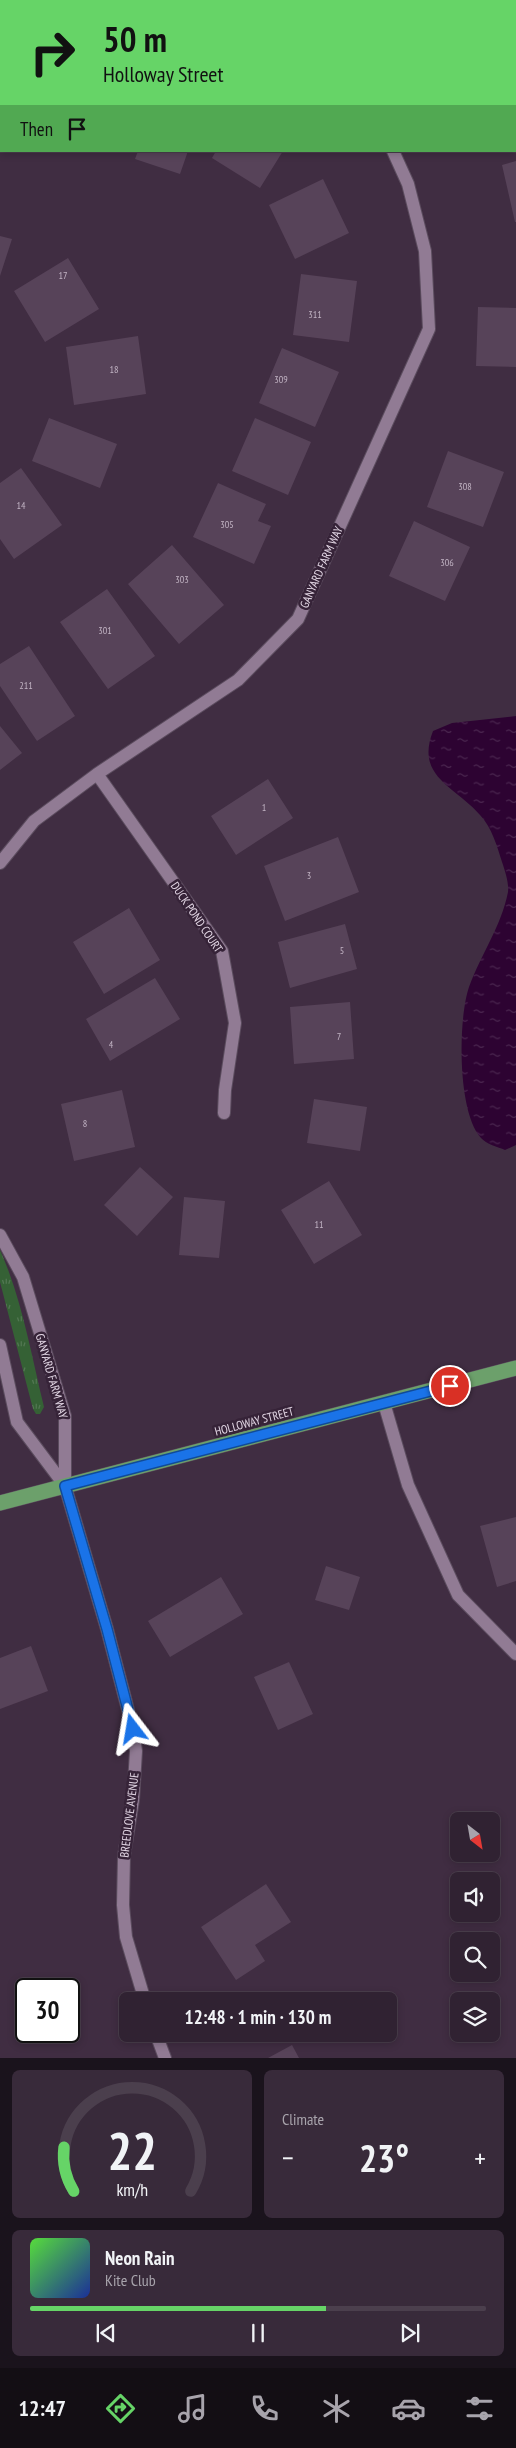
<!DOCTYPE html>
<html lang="en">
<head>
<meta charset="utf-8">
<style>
  :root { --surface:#302232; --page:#382a3a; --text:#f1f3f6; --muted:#a8a4ac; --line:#4b3f4d; --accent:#66d467 }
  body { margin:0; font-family:"PT Sans Narrow",sans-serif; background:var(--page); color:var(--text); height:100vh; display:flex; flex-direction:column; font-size:19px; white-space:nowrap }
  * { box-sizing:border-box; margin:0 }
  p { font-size:16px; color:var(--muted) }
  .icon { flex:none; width:28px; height:28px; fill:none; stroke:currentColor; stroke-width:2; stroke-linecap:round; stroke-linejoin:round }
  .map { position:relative; height:2058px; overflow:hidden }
  .side { display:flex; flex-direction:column; gap:12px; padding:12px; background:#1a131c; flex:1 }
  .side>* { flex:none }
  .hud { position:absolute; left:0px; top:0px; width:516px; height:152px; box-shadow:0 2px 8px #0003,0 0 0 1px var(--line); background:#66d467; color:#111; overflow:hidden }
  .needle { width:32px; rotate:149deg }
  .fabs { position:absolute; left:450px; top:1812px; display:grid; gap:10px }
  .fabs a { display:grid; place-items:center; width:50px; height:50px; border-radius:8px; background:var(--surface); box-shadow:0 2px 8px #0003,0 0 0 1px var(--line); font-size:25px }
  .speed { position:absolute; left:15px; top:1978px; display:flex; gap:10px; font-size:25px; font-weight:700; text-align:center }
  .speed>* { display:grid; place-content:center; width:65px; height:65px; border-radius:50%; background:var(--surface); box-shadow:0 2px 8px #0003,0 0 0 1px var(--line); line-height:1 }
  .speed .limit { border:2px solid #111; border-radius:8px; background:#fff; color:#111 }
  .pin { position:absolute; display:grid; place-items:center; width:42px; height:42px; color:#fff; margin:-21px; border:2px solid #fff; border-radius:50%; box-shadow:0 1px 5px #0007 }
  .me { position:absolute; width:55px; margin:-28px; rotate:346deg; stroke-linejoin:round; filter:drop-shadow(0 0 4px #0008) }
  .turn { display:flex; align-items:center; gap:18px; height:105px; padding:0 20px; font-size:22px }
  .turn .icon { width:65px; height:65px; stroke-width:2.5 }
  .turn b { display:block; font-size:35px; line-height:42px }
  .then { display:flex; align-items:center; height:48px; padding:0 20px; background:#0003; gap:10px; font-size:19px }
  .big { font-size:38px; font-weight:600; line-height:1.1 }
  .side .tile { flex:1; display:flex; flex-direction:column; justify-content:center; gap:8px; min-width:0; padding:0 18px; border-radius:8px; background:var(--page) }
  .side .dial { align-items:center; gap:0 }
  .dial svg { height:130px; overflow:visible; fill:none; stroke:var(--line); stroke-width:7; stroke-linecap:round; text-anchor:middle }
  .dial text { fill:var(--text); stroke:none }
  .song { display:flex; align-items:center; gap:15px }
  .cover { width:60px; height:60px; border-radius:8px; background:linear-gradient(135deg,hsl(110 70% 55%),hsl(230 70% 35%)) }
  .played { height:5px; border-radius:2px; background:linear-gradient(90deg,var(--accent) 65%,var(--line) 65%) }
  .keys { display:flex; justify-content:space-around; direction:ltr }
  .heat { display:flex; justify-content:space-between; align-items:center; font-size:28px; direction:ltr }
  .side .tiles { flex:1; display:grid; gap:12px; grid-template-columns:1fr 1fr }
  .tile:last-child { grid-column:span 2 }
  .trip { position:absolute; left:119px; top:1992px; width:278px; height:50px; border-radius:8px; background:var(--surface); box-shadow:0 2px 8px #0003,0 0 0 1px var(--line); font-weight:600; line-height:50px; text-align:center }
  .menu { display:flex; height:80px; justify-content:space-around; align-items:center; background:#130e14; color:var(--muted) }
  .menu .icon { width:35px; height:35px }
  .menu .on { color:var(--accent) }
  .menu b { font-size:22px; color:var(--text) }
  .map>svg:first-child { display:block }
</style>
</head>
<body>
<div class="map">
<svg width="516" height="2058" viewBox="0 0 516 2058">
  <defs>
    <pattern id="grass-tufts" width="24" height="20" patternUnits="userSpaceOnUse" patternTransform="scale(1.25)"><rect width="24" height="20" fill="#356135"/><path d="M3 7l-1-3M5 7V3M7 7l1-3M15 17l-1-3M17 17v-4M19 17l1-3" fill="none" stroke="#527752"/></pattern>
    <pattern id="water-ripples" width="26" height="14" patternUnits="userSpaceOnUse" patternTransform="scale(1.25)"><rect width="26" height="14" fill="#2d0332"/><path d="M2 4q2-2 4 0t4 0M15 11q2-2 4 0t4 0" fill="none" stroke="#4b2750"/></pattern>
  </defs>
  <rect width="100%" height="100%" fill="#402d42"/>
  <path fill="url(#grass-tufts)" d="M0,1250c22,49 31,104 44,157l-4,7h-4l-3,-5 -33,-127z"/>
  <path fill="url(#water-ripples)" d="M516,716v429l-11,5c-7,-3 -19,-6 -24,-12 -24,-26 -23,-119 -12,-151 12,-33 32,-60 39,-95 1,-9 -3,-21 -6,-30 -5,-16 -10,-34 -22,-47 -25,-29 -65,-38 -47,-84l19,-8z"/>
  <path fill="#574359" d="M138,151h50l-8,23 -45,-15z
    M216,151h67l-23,37 -48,-30z
    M516,161v61h-1l-13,-57z
    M323,179l26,54 -54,26 -26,-54z
    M0,236l12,3 -12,37z
    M68,258l31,51 -54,33 -31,-51z
    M301,274l56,7 -8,61 -56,-7z
    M478,307l38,1v59l-40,-1z
    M138,336l8,58 -72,11 -8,-58z
    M282,348l57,24 -24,55 -56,-24z
    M49,418l68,26 -17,44 -68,-27z
    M255,418l56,24 -23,53 -56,-24z
    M448,451l56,21 -21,55 -56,-20z
    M21,468l41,57 -48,34 -14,-20v-56z
    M218,483l48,21 -8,17 13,5 -17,38 -61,-27z
    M414,521l56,26 -25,54 -56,-25z
    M172,545l52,60 -45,39 -51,-60z
    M107,589l48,67 -47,33 -48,-67z
    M29,646l46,70 -38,25 -37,-55v-22z
    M0,726l22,27 -22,17z
    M268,779l25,39 -57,37 -25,-39z
    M338,837l21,55 -74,29 -21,-55z
    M129,908l31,52 -56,34 -31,-52z
    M345,924l12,45 -67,19 -12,-46z
    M155,978l25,41 -70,42 -24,-42z
    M350,1002l4,57 -60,5 -4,-57z
    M122,1090l13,57 -61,14 -13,-57z
    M314,1099l53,8 -7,44 -53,-8z
    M140,1167l33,30 -36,39 -33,-31z
    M329,1181l33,54 -48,29 -33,-54z
    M184,1197l41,4 -6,57 -40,-3z
    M516,1517v64l-19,6 -17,-61z
    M326,1566l34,11 -11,33 -34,-10z
    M221,1577l22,37 -73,43 -22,-36z
    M31,1646l17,45 -48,18v-51z
    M289,1662l24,52 -35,16 -24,-53z
    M266,1884l25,38 -36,23 10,16 -29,19 -35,-53z
    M292,2045l7,13h-31z"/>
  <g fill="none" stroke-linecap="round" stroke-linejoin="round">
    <g stroke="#5b4c5e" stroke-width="14">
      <path id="minor" d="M138,0l4,1
        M191,1v-1
        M97,774l125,177 13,72 -10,67 -1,23
        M0,863l34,-42 63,-47 141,-94 60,-61 131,-290 -4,-78 -17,-67 -15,-33
        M0,1235l23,42 42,139v70l42,143 26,100 3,22 -3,49 -9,56 -1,49 3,32 19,64
        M0,1345l17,77 48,64
        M384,1403l24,82 50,110 58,59
        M156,2034l9,24"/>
    </g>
    <g stroke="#5b4c5e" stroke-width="16">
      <path id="highway" d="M0,1503l516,-135"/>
    </g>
    <use href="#minor" stroke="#917b94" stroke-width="12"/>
    <use href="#highway" stroke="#6ca06b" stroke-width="15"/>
  </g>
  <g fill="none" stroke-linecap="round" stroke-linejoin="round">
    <g stroke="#114b97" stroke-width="12">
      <path id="route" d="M133,1729l-26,-100 -42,-143 385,-100"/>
    </g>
    <use href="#route" stroke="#1a73e8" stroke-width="9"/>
  </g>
  <g text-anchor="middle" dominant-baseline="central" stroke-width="5" stroke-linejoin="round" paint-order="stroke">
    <g font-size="10" fill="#c1b3c3">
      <text x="63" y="275">17</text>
      <text x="315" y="314">311</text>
      <text x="114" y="369">18</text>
      <text x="281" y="379">309</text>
      <text x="465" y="486">308</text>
      <text x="21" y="505">14</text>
      <text x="227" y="524">305</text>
      <text x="447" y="562">306</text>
      <text x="182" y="579">303</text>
      <text x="105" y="630">301</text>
      <text x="26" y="685">211</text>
      <text x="264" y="807">1</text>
      <text x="309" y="875">3</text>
      <text x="342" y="950">5</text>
      <text x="339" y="1036">7</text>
      <text x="111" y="1044">4</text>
      <text x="85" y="1123">8</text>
      <text x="319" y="1224">11</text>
    </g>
    <g font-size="12" fill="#e4d8e6" stroke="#362338">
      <text transform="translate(321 567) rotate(-66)">GANYARD FARM WAY</text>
      <text transform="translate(197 917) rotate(56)">DUCK POND COURT</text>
      <text transform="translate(52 1376) rotate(74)">GANYARD FARM WAY</text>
      <text transform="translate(254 1421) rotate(-15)">HOLLOWAY STREET</text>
      <text transform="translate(129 1815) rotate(-83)">BREEDLOVE AVENUE</text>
    </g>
  </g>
</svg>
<div class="fabs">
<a><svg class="needle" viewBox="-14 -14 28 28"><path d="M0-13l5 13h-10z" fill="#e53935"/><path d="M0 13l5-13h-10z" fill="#a8a4ac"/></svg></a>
<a><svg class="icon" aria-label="sound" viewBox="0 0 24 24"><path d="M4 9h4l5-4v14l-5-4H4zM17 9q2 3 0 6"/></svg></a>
<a><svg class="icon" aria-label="search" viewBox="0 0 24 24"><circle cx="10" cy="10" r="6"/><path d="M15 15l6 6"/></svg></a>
<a><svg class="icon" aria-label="layers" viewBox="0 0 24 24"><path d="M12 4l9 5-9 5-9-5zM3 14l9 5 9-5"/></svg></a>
</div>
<div class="speed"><div class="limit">30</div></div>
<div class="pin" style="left:450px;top:1386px;background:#d93025"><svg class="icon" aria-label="arrive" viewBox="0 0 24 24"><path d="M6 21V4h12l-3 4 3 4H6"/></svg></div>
<svg class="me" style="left:133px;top:1729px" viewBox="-20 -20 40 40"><path d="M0-17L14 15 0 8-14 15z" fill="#1a73e8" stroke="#fff" stroke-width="4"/></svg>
<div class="trip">12:48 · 1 min · 130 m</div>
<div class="hud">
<div class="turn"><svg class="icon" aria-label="right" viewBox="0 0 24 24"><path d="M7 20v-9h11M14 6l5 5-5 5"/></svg><div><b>50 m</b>Holloway Street</div></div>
<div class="then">Then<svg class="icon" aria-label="arrive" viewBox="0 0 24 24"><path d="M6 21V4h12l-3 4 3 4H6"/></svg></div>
</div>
</div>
<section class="side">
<div class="tiles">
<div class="tile dial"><svg viewBox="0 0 100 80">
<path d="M14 69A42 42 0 1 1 86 69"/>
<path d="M14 69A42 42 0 0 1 8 42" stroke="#66d467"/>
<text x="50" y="56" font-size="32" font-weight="700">22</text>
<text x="50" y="72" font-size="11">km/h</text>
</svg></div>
<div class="tile"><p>Climate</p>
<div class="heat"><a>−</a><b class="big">23°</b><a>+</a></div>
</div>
<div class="tile">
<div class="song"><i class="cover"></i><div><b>Neon Rain</b><p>Kite Club</p></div></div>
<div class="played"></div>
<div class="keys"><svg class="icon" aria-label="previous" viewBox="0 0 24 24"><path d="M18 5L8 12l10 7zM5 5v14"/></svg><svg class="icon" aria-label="pause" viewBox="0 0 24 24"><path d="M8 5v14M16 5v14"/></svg><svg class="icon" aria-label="next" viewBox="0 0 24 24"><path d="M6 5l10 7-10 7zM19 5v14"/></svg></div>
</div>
</div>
</section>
<nav class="menu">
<b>12:47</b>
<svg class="icon on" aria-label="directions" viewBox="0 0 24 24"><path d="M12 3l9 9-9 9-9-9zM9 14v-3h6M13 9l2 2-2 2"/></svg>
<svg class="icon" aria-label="music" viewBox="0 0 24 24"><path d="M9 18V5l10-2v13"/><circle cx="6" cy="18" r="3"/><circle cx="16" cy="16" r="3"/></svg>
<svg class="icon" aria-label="phone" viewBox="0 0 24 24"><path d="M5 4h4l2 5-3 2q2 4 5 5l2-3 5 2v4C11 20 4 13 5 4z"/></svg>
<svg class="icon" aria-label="climate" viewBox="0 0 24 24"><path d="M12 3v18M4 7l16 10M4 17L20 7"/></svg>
<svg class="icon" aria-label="car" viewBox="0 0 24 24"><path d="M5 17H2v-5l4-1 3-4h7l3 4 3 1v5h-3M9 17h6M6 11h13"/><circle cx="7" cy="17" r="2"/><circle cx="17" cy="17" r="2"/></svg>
<svg class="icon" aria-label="filters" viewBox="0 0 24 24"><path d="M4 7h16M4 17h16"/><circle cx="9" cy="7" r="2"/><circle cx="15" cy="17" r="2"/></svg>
</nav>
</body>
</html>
